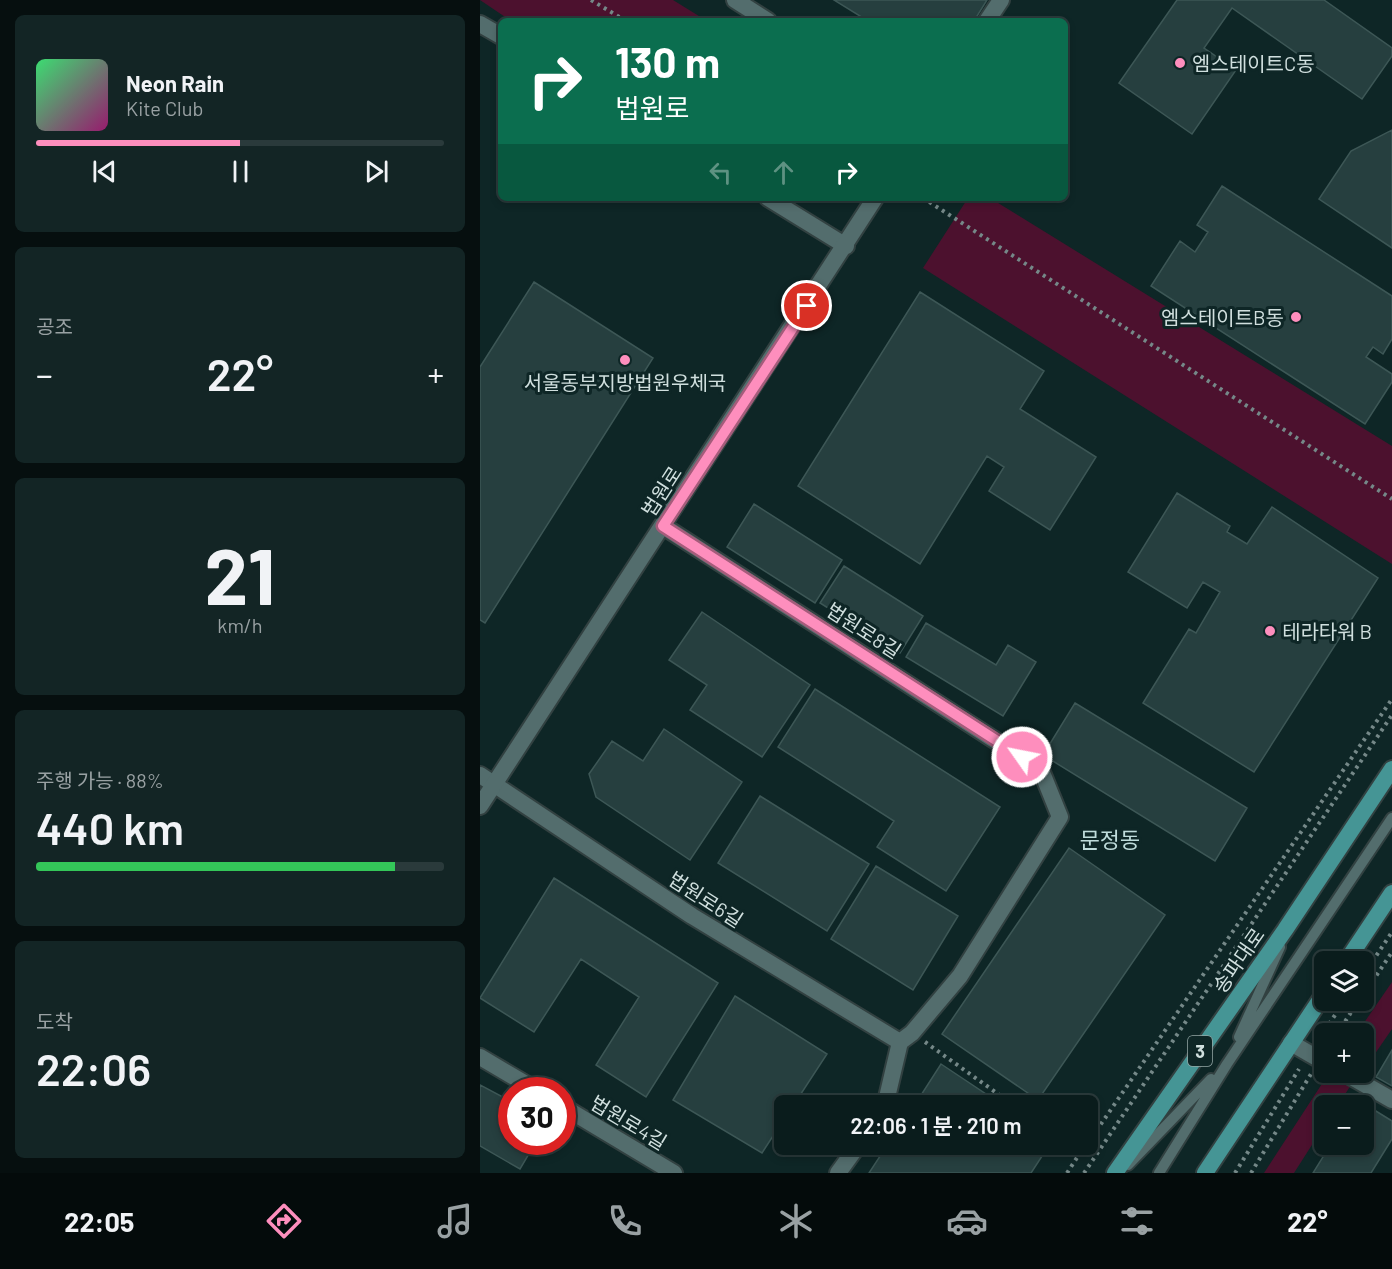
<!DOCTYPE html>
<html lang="ko">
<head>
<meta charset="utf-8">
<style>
  :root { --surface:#0a1c1c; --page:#132525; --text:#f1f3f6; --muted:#99a1a3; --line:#2a3a3b; --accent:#fe8ebd }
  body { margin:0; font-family:Barlow,"Noto Sans KR",sans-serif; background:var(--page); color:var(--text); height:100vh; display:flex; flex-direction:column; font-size:22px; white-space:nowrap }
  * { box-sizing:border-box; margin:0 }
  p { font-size:20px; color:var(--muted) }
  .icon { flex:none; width:33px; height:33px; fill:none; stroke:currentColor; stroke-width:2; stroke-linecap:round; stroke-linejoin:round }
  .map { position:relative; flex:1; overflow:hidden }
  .drawer { display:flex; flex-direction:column; gap:15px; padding:15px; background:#060f0f; width:480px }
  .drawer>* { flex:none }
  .guide { position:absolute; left:18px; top:18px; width:570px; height:183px; border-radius:9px; box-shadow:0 3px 9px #0003,0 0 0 2px var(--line); background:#0b6e4f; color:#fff; overflow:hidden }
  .fabs { position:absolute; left:834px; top:951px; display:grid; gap:12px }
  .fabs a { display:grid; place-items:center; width:60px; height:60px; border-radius:9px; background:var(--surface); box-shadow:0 3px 9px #0003,0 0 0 2px var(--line); font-size:30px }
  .speed { position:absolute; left:18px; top:1077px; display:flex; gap:12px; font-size:30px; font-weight:700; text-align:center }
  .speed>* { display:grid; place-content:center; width:78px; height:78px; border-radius:50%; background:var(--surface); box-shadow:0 3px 9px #0003,0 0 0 2px var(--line); line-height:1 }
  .speed .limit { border:9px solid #d22; background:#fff; color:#111 }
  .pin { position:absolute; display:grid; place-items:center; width:51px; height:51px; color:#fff; margin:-26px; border:3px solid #fff; border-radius:50%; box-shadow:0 2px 6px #0007 }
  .me { position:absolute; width:66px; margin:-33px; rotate:303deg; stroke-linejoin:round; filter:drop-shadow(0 0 4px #0008) }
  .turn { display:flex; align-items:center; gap:21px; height:126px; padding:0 18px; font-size:27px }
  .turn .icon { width:78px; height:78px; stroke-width:2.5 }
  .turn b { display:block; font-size:42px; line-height:51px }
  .lanes { display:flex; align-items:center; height:57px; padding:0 18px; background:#0003; justify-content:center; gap:30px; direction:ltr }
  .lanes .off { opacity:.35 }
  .big { font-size:45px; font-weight:600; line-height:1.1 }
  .drawer .card { flex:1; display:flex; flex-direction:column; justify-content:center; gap:9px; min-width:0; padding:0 21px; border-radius:9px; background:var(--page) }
  .drawer .dial { align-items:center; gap:0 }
  .dial b { font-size:78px; line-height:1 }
  .song { display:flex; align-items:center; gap:18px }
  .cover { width:72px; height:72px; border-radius:9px; background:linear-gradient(135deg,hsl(140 70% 55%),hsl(320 70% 35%)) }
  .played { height:6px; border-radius:3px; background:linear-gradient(90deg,var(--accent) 50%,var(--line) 50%) }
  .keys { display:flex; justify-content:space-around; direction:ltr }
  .heat { display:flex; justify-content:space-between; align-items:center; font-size:33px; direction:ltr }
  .charge { height:9px; border-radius:4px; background:linear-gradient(90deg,#34c759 88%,var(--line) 0) }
  .trip { position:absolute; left:294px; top:1095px; width:324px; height:60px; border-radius:9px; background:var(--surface); box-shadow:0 3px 9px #0003,0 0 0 2px var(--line); font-weight:600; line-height:60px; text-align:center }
  .tabs { display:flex; height:96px; justify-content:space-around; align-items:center; background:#040b0b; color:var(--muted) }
  .tabs .icon { width:42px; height:42px }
  .tabs .current { color:var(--accent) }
  .tabs b { font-size:27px; color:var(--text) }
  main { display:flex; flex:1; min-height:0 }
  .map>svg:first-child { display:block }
</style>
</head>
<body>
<main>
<section class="drawer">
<div class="card">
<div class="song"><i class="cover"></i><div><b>Neon Rain</b><p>Kite Club</p></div></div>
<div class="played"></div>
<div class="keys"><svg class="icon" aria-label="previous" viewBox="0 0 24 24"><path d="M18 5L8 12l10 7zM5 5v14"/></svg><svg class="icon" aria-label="pause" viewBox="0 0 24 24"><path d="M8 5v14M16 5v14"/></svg><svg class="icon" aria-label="next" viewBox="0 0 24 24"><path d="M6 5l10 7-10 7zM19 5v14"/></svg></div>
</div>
<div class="card"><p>공조</p>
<div class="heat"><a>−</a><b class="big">22°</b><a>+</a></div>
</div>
<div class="card dial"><b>21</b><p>km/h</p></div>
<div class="card"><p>주행 가능 · 88%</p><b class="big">440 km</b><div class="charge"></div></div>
<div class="card"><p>도착</p><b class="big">22:06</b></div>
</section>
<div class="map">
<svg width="912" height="1173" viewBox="0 0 912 1173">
  <rect width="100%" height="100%" fill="#0e2626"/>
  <path fill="#4c112e" d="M0,0h193l34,21h-196z
    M488,198h22l402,248v118l-469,-296z
    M912,982v47l-22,32 -6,-3v-24l-7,-1z
    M849,1073l22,12 -13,20 -14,1v20l-30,47h-30z"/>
  <path fill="#263f3f" stroke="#3d5756" stroke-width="1.5" d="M354,0h153l-13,21h-106z
    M697,0h147l68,48v8l-30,43 -130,-91 -28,40 32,22 -44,64 -73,-51z
    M912,130v118l-73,-49 32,-48z
    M742,186l170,110v43l-9,15 -10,-7 -7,10 26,17v8l-27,42 -214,-138 29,-45 15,11 13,-20 -11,-7z
    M54,282l119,76 -168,265 -5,-3v-253z
    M440,292l124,79 -24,38 76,48 -46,73 -61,-39 15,-24 -17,-11 -67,108 -122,-78z
    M697,493l53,33 -3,6 20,12 25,-37 106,71 -124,194 -111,-69 46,-74 7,4 24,-41 -17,-10 -16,26 -59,-36z
    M274,504l88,56 -27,43 -88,-56z
    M364,566l79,50 -23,37 -80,-50z
    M222,612l108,73 -48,72 -72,-47 17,-25 -38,-25z
    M446,623l70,42 12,-20 28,17 -33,54 -97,-59z
    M335,689l185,118 -54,84 -69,-44 17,-26 -116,-74z
    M595,703l172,105 -32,53 -172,-106z
    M184,729l78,53 -52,78 -94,-63 -7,-23 23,-33 31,20z
    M280,796l109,68 -42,67 -109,-68z
    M589,848l96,67 -127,185 -96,-66z
    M396,866l82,50 -45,74 -82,-51z
    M74,878l164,105 -72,114 -50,-32 43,-68 -58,-38 -47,73 -54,-34z
    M255,996l92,58 -34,52h-9v13l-22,34 -89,-53z
    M912,1050v36l-16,-9z
    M461,1064l63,42h-90z
    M0,1085l32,17v40h24l-16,27 -40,-23z
    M878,1100l34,21v18l-21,34h-58l18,-29h33v-38h-9z
    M408,1144h162l-19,29h-162z"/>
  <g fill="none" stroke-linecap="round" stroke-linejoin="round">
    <g stroke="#324141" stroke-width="14">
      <path id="service" d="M759,1037l41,-90
        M648,1165l83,-86
        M679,1173l68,-109 165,-246"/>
    </g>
    <g stroke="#324141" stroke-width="20">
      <path id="minor" d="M255,0l33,21
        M0,24l21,12
        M288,198l78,48
        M183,526l378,244 19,47 -100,159 -48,57 -12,9
        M0,775l212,141 208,126
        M811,1043l33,19
        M0,1057l56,33
        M863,1072l49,28
        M82,1106l112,67
        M405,1106l15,-64
        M358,1173l21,-29"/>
    </g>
    <g stroke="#324141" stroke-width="20">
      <path id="tertiary" d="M507,21l14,-21
        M0,806l395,-608"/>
    </g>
    <g stroke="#324141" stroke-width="20">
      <path id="primary" d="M866,962l46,-69
        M635,1173l170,-243 107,-161
        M725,1173l119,-179"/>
    </g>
    <path stroke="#758888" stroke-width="4" stroke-dasharray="3 4.5" stroke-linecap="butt" d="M111,0l35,21
      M443,198l469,301
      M884,974l28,-42
      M884,994l28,-42
      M845,1030l20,-30
      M857,1034l22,-34
      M445,1042l90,64
      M608,1143l304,-444
      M590,1144l11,8
      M587,1173l19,-29
      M604,1173l308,-458
      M755,1173l64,-104
      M771,1173l60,-99"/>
    <use href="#service" stroke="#536d6d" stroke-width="10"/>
    <use href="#minor" stroke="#536d6d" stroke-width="16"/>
    <use href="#tertiary" stroke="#536d6d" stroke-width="16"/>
    <use href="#primary" stroke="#459595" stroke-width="16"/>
  </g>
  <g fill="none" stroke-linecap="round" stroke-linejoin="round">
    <g stroke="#a55c7b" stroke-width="15">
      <path id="route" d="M327,306l-144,220 359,231"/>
    </g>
    <use href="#route" stroke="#fe8ebd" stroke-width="10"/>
  </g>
  <g fill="#fe8ebd" stroke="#0e2626" stroke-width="2">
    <circle cx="700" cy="63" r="6"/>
    <circle cx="816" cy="317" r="6"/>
    <circle cx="145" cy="360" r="6"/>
    <circle cx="790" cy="631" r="6"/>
  </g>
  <g text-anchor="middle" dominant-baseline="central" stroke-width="6" stroke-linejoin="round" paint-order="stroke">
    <rect fill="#0e2626" stroke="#96a8a7" stroke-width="1.5" x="708" y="1036" width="24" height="30" rx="4.5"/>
    <g font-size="18" font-weight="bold" fill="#d0dfde">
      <text x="720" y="1051">3</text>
    </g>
    <g font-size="20" fill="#d0dfde" stroke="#0e2626" text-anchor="start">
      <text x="712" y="63">엠스테이트C동</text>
      <text x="804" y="317" text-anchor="end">엠스테이트B동</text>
      <text x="145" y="382" text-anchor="middle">서울동부지방법원우체국</text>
      <text x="802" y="631">테라타워 B</text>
    </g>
    <g font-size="20" fill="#d0dfde" stroke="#0e2626">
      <text transform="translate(181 491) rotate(-57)">법원로</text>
      <text transform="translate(384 630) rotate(33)">법원로8길</text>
      <text transform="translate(226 899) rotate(33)">법원로6길</text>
      <text transform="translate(758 960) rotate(-55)">송파대로</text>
      <text transform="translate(149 1122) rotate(31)">법원로4길</text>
    </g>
    <g font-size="22" fill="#bfdcdb" stroke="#0e2626">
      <text x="630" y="839">문정동</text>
    </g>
  </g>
</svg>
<div class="fabs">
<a><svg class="icon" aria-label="layers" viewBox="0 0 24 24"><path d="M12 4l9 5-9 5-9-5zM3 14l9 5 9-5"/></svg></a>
<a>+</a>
<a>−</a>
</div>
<div class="speed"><div class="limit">30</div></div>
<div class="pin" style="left:327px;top:306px;background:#d93025"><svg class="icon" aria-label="arrive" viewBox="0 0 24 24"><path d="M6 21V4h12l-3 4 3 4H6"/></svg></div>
<svg class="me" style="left:542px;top:757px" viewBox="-20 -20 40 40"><circle r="17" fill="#fe8ebd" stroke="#fff" stroke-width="3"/><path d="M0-11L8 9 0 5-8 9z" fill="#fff"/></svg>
<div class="trip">22:06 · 1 분 · 210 m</div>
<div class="guide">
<div class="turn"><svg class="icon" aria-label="right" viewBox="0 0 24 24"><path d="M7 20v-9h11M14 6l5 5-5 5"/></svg><div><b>130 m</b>법원로</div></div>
<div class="lanes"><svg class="icon off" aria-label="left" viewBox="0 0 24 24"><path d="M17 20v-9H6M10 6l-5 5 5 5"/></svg><svg class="icon off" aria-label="ahead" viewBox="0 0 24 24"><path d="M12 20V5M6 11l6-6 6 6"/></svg><svg class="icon" aria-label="right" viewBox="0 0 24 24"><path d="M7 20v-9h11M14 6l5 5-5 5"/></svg></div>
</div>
</div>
</main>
<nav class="tabs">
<b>22:05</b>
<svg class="icon current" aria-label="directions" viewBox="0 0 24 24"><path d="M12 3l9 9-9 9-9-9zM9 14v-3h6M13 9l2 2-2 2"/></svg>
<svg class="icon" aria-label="music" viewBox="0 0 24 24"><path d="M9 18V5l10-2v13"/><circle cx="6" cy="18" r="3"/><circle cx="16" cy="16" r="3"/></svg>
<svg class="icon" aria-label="phone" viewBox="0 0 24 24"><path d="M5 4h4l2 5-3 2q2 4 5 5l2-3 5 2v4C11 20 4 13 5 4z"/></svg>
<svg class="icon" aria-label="climate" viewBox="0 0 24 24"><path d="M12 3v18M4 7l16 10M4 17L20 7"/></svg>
<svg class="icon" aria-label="car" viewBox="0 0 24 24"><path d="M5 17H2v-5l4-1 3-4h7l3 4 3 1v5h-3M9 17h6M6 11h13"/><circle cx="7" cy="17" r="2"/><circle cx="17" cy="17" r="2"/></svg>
<svg class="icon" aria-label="filters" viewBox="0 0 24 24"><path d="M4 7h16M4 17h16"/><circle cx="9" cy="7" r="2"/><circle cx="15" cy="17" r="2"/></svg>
<b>22°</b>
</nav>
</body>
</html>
